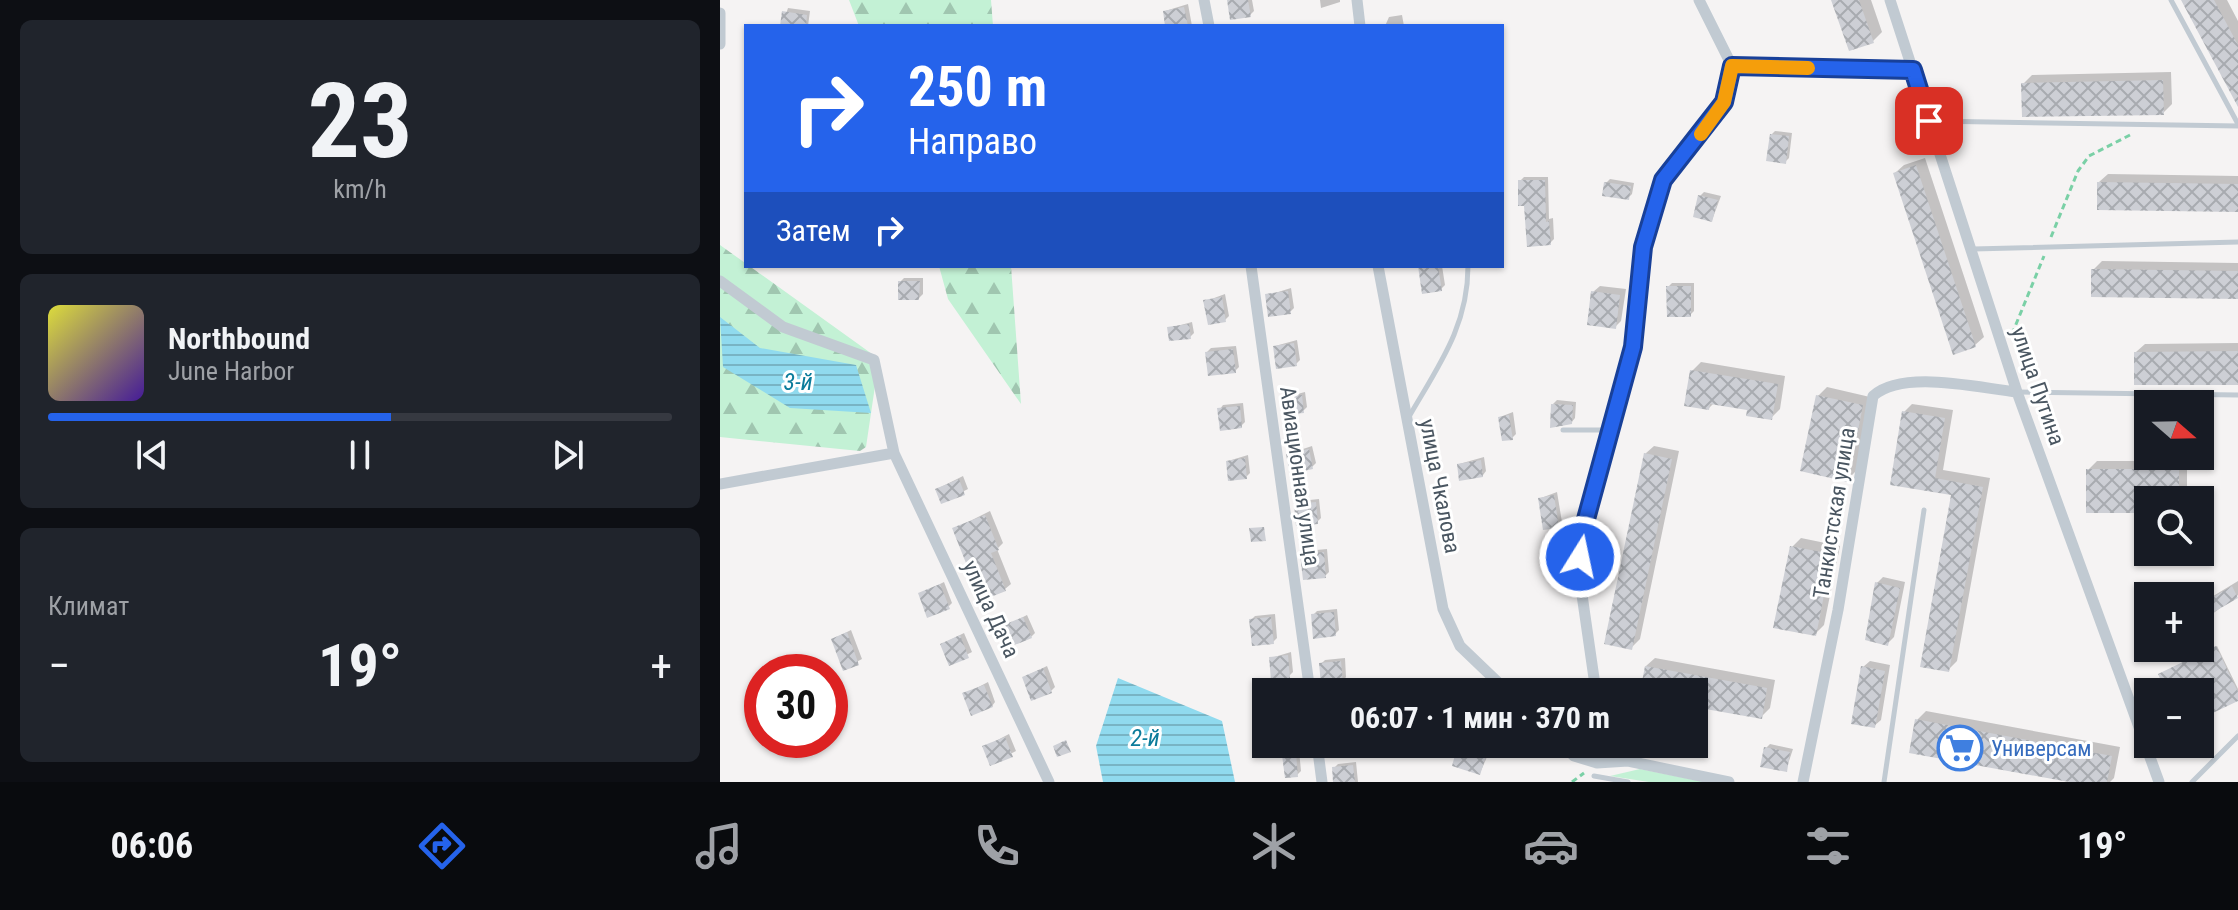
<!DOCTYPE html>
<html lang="ru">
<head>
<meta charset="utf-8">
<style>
  :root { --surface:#171b24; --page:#20242c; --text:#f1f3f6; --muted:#9ea1a6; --line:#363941; --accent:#2563eb }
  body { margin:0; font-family:"Roboto Condensed",sans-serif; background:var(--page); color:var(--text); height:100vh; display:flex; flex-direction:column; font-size:30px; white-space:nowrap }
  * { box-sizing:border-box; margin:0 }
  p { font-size:26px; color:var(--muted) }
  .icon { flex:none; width:44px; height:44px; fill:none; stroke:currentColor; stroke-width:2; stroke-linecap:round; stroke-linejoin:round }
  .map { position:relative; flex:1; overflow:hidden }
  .panel { display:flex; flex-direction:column; gap:20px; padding:20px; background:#0d0f14; width:720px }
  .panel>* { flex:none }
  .guide { position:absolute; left:24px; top:24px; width:760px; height:244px; border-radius:0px; box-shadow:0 2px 6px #0004; background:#2563eb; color:#fff; overflow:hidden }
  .needle { width:52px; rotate:110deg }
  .controls { position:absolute; left:1414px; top:390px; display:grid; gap:16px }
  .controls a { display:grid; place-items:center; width:80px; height:80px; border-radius:0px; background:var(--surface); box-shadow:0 2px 6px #0004; font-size:40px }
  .speed { position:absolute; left:24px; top:654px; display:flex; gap:16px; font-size:40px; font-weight:700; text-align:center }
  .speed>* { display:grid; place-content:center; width:104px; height:104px; border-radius:50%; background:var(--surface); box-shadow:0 2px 6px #0004; line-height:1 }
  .speed .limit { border:12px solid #d22; background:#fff; color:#111 }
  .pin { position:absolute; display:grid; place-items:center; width:68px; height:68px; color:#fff; margin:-34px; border-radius:16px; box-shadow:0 4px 12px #0006 }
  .me { position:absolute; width:88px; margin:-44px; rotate:10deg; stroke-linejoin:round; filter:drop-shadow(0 0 6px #0008) }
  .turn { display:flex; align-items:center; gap:28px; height:168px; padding:0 32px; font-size:36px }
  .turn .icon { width:104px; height:104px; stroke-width:2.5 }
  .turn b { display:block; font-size:56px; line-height:68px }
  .then { display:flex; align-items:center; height:76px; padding:0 32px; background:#0003; gap:16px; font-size:30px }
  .big { font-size:60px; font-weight:700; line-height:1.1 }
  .panel .card { flex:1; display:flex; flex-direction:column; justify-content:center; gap:12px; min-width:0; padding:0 28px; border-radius:12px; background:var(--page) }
  .panel .dial { align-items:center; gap:0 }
  .dial b { font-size:104px; line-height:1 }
  .song { display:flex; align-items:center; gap:24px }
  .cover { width:96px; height:96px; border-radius:12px; background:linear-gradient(135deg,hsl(60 70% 55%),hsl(260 70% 35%)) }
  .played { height:8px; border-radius:4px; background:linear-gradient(90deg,var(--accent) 55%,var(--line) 55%) }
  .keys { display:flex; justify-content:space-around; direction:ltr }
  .heat { display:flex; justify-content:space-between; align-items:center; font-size:44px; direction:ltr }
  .trip { position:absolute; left:532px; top:678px; width:456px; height:80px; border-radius:0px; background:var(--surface); box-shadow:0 2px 6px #0004; font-weight:700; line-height:80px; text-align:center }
  .tabs { display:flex; height:128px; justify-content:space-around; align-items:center; background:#090b0e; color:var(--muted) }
  .tabs .icon { width:56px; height:56px }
  .tabs .on { color:var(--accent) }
  .tabs b { font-size:36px; color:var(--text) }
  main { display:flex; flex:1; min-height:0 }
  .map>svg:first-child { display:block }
</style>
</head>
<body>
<main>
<section class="panel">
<div class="card dial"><b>23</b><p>km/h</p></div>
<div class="card">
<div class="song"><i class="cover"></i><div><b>Northbound</b><p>June Harbor</p></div></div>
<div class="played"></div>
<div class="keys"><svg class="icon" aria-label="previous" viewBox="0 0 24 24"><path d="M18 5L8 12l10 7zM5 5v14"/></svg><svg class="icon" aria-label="pause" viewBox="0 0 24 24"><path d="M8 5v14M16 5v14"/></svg><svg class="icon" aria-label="next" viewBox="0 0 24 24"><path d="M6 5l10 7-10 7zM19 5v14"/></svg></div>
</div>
<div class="card"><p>Климат</p>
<div class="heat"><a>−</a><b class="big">19°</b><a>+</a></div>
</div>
</section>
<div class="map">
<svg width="1518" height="782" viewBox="0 0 1518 782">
  <defs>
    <pattern id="forest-firs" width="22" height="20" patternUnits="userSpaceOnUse" patternTransform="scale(2)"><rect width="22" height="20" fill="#c3f1d5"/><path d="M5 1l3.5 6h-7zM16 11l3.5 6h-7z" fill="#a0c6b0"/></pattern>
    <pattern id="water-rules" width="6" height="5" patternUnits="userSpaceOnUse" patternTransform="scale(2)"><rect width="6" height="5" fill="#90daee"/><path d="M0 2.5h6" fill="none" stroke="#78b4c4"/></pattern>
    <pattern id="building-cross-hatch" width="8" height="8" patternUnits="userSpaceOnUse" patternTransform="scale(2)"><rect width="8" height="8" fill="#cdcfd5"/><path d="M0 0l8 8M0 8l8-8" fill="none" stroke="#a8abb0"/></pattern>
  </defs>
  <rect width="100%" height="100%" fill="#f5f3f3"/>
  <path fill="#c3f1d5" d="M920,769l65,13h-56l-39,-6z"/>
  <path fill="url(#forest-firs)" d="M129,0h142l2,26h-134z
    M0,245l159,114 -13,88 -6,4 -140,-14z
    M219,266h72l10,138 -73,-105z"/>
  <path fill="url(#water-rules)" d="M0,317l40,31 96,17 15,48 -81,-5 -67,-41z
    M398,678l104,43 13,61h-132l-7,-36z"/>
  <path fill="#0003" d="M509,0h23l2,11 -4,4z
    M600,0h20v2l-19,6z
    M1113,0h38l11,32 -9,9z
    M1463,0h44l11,21v82z
    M468,4l4,22h-25l-2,-15z
    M68,8l22,3 -2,15h-26z
    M682,15l2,11h-19l4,-9z
    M1451,72l1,32 -9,9 -140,-29 9,-9z
    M1055,131l17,2 -3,25 -4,4 -14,-27z
    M1205,158l59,179 -9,8 -80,-172 9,-8z
    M1388,174l130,2v34l-139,-28z
    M804,177h24l1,42 4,-1 1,21 -4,4 -24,-40 -6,-22z
    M890,179l24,4 -2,11 -4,4 -22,-15z
    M984,192l17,4 -9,24 -12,-24z
    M1382,261l136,2v34l-145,-27z
    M700,266h22l3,19 -4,4z
    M184,278h19v16l-4,4 -19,-16z
    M952,283h22v28l-4,4 -22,-28z
    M880,286l26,3 -5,32 -6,6 -22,-35z
    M571,288l3,20 -4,4 -22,-17z
    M505,294l4,22 -4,4 -19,-19z
    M472,322l2,11 -4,4 -21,-9z
    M577,340l3,20 -4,4 -21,-18z
    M1518,343v40l-102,-31 9,-8z
    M516,346l3,21 -4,4 -28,-19 4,-4z
    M981,362l84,14 -5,33 -9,9 -22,-9 -35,-6 -5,5 -17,-37z
    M1107,387l43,10 -14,74 -9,9 -29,-84z
    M585,392l2,15 -4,4 -21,-13z
    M837,400l19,2 -1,16 -4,5 -18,-19z
    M523,403l2,19 -4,4 -21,-17 3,-4z
    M1192,404l41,6 -10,60 47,8 -33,183 -9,9 5,-177 -61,-9 12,-72z
    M793,412l3,22 -4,4 -12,-21z
    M592,446l4,17 -4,4 -24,-13z
    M934,446l25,5 -39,188 -9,9 14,-194z
    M528,455l2,18 -4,4 -18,-16z
    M764,457l2,14 -3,4 -24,-11z
    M1377,461h90v39h-39v11l-60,-41z
    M243,476l5,13 -26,13 -5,-13z
    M837,492l5,30 -4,4 -17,-28z
    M599,499l2,19 -4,4 -21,-17 4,-4z
    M270,511l13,32 -6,6 14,35 -6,5 -31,-31 -20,-29z
    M1081,538l39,8 -16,79 -9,9 -23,-87z
    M607,549l2,23 -4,4 -23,-21 4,-4z
    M1163,577l22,5 -11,55 -6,6 -11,-60z
    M1518,581v14l-38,28v-27h-14l18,-10 6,12z
    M224,582l8,21 -4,4 -28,-13z
    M617,609l2,21 -4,4 -22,-19 4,-4z
    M555,614l2,24 -4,4 -22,-22 4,-4z
    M307,615l8,18 -4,4 -30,-9z
    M131,630l11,29 -17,9 -12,-29z
    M244,633l8,19 -22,11 -8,-19z
    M1497,646l21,43v10l-38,18v-25h-32l-6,-19z
    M571,652l2,20 -4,4 -18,-18z
    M625,658l1,19 -3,4 -22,-17 4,-4z
    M935,658l120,22 -5,28 -9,9 -67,-12v-13h-52l4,-26z
    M1150,661l20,4 -9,55 -7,6 -11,-59z
    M327,666l8,21 -4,4 -27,-14z
    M268,682l7,20 -3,4 -27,-12z
    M546,710v25l-1,1 -3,-22z
    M1206,711l194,36 -6,31 -4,4h-30l-163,-62z
    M289,734l7,17 -25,13 -7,-17z
    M60,740h15l-12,7z
    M742,744l28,6 -10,23 -20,-28z
    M789,744h13l-4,5z
    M1050,744l23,5 -7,21 -20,-22z
    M579,750l2,21 -4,4 -13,-20z
    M636,762l2,20h-23l-1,-14 4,-4z"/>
  <path fill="url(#building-cross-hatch)" d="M507,0h21l3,17 -21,3z
    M1111,0h28l15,43 -25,8z
    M1461,0h33l24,45v62z
    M464,7l4,19h-23l-2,-15z
    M62,11l25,4 -1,11h-26z
    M1443,80l1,35 -142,2 -1,-34z
    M1050,134l19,2 -3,28 -20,-3z
    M1196,165l60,182 -23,8 -60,-182z
    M798,180h27l1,42 3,-1 2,24 -24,2 -3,-41h-6z
    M884,182l27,4 -2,14 -27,-4z
    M1377,182l141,2v28l-141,-2z
    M978,195l20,5 -6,22 -19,-5z
    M698,266h20l4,25 -20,3z
    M1371,269l147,2v28l-147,-2z
    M178,281h22l-1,19h-21z
    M946,286h25v31h-24z
    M568,291l3,23 -23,3 -3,-23z
    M871,291l29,4 -4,34 -29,-4z
    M502,297l4,25 -18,3 -5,-25z
    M469,324l2,15 -22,2 -2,-14z
    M574,343l3,23 -21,3 -3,-23z
    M513,349l3,24 -28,3 -3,-24z
    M1518,351v34h-104v-33z
    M970,370l88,14 -6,36 -26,-4 1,-6 -37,-6 -1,6 -25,-4z
    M582,395l2,18 -21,2 -3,-18z
    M1096,395l47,10 -15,77 -48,-11z
    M831,404l22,1 -1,19 -22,4z
    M520,406l2,22 -22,3 -3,-23z
    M1182,411l43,7 -10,60 48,9 -34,185 -29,-5 31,-172 -61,-10z
    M789,415l4,25 -11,1 -4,-24z
    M589,449l4,20 -23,5 -4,-20z
    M924,453l28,6 -40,191 -28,-6z
    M525,458l2,21 -19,2 -2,-20z
    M761,460l2,17 -24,4 -2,-17z
    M1366,469h93v31h-31v13h-62z
    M239,479l6,16 -24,9 -6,-15z
    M834,495l5,33 -16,2 -5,-32z
    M596,502l2,22 -22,2 -2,-22z
    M265,515l14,35 -8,3 15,38 -18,7 -15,-37 -7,2 -14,-35z
    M544,527l2,14 -15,1 -2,-14z
    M1070,546l42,8 -16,82 -43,-8z
    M604,552l2,26 -23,2 -3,-26z
    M1155,582l25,6 -12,58 -23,-6z
    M220,584l10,25 -23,9 -9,-25z
    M1512,586l6,12 -38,22v-15z
    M614,612l2,24 -23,3 -2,-25z
    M303,617l9,21 -25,10 -8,-21z
    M551,617l3,27 -22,2 -3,-27z
    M1428,617v31l-13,-24z
    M127,632l12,33 -16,6 -12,-32z
    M240,635l9,23 -20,8 -9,-22z
    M1496,646l22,46v9l-38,18v-27h-34l-8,-18z
    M568,655l2,23 -19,2 -2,-23z
    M621,661l2,22 -22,2 -2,-22z
    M925,666l122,22 -5,31 -68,-12v-15h-54z
    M1141,666l24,5 -10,57 -24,-4z
    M323,668l9,25 -21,8 -9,-24z
    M264,685l9,22 -22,9 -9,-23z
    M1195,719l197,37 -5,26h-38l-160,-29z
    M285,737l8,20 -23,9 -8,-20z
    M346,740l5,12 -14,5 -4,-11z
    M738,744l29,9 -7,22 -28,-9z
    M1044,747l26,5 -3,20 -27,-5z
    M576,753l2,24 -13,1 -3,-23z
    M633,765l2,17h-22l-1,-15z"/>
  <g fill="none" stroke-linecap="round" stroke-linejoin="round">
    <path stroke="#7ad0a6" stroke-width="3" stroke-dasharray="6 4" stroke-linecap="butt" d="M1331,237l27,-66 11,-15 41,-21
      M1292,334l32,-78
      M852,782l12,-9"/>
    <path stroke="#c1cad2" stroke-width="5" d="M1451,0l67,124
      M1210,121l308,5
      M1253,249l265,-7
      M1298,392l220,3
      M690,415c29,-50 58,-89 58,-149
      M843,430h47
      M874,776l34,6
      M1164,782l40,-272
      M1472,782l46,-46"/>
    <path stroke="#c1cad2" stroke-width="11" d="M484,0l5,26
      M637,0l3,26
      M1170,0l127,392 142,390
      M0,13v31
      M1012,66l181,4
      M531,266l59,426
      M658,266l65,343 17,37 48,46
      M0,281l63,46 91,33 20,93 155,329
      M0,484l174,-31
      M876,692l-17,-118 1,-33 53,-194 10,-100 20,-67 61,-78 8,-36 -33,-66
      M597,744l5,38
      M842,744l12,12 23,7 31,-2 101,21
      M877,744v19
      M1083,782l35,-172 35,-214c30,-27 105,-8 144,-4"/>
  </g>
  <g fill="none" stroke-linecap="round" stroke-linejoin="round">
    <g stroke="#184099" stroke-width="20">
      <path id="route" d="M860,557v-16l53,-194 10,-100 20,-67 61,-78 8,-36 181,4 16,51"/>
    </g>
    <use href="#route" stroke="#2563eb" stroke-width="14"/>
    <path stroke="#f59e0b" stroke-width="14" d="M981,134l23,-32 8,-36 76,2"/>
  </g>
  <defs>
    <g id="supermarket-ring" transform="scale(2.3)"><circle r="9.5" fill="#fff" stroke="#3f7fe0" stroke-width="1.5"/><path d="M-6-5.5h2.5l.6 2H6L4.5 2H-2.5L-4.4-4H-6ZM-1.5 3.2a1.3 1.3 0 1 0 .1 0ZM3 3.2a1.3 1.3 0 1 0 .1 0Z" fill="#3f7fe0"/></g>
  </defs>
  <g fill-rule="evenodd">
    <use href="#supermarket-ring" x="1240" y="748"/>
  </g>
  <g text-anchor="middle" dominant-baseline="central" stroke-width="6" stroke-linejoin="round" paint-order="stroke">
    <g font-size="22" fill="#4a5661" stroke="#fff">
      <text transform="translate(1318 386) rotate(71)">улица Путина</text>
      <text transform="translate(580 476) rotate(82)">Авиационная улица</text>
      <text transform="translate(720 486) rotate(79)">улица Чкалова</text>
      <text transform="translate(1114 513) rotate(-81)">Танкистская улица</text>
      <text transform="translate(271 609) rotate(65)">улица Дача</text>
    </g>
    <g font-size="22" fill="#366cbe" stroke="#fff" text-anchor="start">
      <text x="1271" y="748">Универсам</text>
    </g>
    <g font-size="24" font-style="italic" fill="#0c7c9b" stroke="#fff">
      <text x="78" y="382">3-й</text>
      <text x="425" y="738">2-й</text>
    </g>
  </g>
</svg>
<div class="controls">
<a><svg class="needle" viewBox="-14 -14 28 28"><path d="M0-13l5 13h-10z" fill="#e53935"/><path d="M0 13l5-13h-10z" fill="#9ea1a6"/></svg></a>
<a><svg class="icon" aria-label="search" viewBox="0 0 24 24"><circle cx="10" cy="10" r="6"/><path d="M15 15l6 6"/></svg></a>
<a>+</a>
<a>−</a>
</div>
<div class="speed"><div class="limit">30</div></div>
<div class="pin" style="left:1209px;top:121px;background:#d93025"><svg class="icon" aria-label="arrive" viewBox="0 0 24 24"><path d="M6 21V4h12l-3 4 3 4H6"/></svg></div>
<svg class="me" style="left:860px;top:557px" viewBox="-20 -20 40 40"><circle r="17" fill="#2563eb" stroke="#fff" stroke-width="3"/><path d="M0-11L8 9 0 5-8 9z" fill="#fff"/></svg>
<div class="trip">06:07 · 1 мин · 370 m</div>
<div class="guide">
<div class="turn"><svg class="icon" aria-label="right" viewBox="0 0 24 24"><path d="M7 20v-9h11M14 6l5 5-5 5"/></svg><div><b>250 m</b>Направо</div></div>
<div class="then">Затем<svg class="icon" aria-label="right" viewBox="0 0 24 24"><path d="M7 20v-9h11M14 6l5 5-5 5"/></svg></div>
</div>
</div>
</main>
<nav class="tabs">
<b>06:06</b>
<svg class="icon on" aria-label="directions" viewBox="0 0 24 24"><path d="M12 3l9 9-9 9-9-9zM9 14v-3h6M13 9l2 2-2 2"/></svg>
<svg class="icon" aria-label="music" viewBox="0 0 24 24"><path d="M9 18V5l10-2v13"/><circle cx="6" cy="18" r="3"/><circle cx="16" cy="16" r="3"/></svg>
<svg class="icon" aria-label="phone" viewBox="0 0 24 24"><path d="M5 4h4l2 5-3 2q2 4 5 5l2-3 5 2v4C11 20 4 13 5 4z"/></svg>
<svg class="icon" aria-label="climate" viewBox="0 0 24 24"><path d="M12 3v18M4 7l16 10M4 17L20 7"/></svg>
<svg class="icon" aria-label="car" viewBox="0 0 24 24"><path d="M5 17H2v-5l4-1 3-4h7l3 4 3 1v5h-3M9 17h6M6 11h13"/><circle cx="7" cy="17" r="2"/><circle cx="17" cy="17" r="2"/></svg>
<svg class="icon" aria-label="filters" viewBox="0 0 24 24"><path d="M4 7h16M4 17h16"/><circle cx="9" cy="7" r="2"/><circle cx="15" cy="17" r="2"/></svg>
<b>19°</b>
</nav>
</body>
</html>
